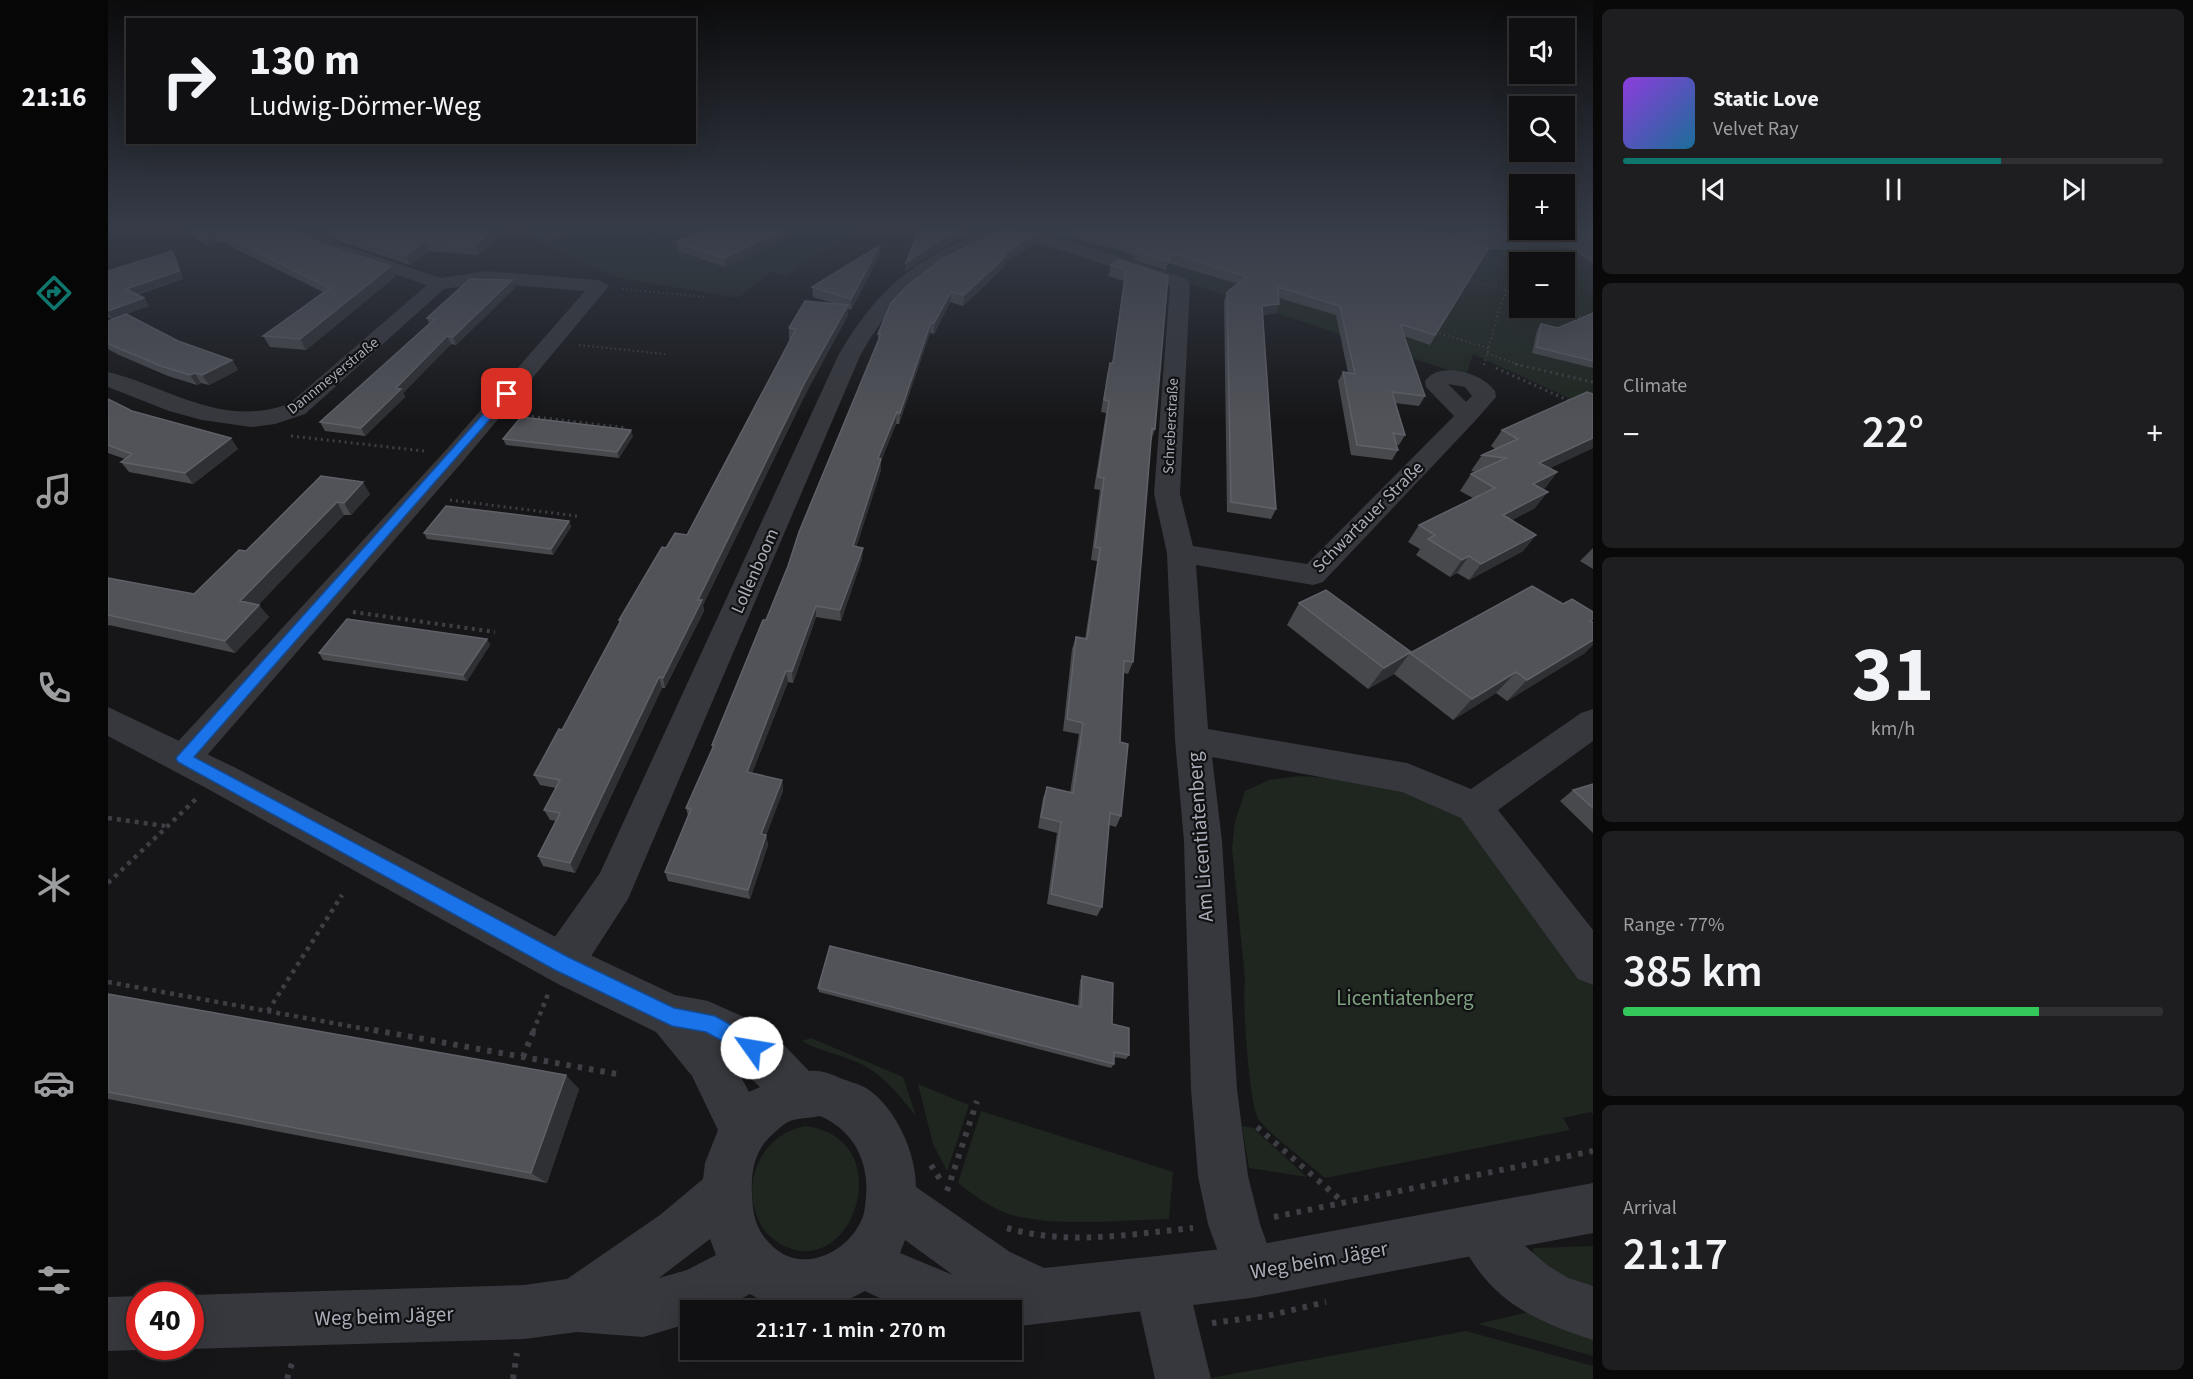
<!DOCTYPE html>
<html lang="en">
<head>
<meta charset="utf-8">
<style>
  :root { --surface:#101012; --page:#1e1e20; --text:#f1f3f6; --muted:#9c9d9f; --line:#303032; --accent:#0f766e }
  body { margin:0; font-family:"Source Sans 3",sans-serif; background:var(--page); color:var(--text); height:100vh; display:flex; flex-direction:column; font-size:22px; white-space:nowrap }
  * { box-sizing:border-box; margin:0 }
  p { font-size:20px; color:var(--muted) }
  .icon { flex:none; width:33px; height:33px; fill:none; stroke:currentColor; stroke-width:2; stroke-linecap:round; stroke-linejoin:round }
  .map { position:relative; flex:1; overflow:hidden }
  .sheet { display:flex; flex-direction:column; gap:9px; padding:9px; background:#09090a; width:600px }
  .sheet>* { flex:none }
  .top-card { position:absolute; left:18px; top:18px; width:570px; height:126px; border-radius:0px; box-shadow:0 6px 24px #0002,0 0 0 2px var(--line); background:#101012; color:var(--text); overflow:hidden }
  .tools { position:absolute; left:1401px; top:18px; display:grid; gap:12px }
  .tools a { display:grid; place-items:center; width:66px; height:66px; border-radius:0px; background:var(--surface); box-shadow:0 6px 24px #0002,0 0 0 2px var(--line); font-size:30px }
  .speed { position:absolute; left:18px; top:1282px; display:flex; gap:12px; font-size:30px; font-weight:700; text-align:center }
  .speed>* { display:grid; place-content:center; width:78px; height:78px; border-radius:50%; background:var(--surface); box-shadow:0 6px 24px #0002,0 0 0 2px var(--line); line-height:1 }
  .speed .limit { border:9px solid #d22; background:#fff; color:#111 }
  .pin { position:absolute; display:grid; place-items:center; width:51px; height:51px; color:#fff; margin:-26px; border-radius:12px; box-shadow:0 3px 9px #0006 }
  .me { position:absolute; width:66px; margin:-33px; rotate:302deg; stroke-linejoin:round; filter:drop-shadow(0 0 4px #0008) }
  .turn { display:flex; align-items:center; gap:21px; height:126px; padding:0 24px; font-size:27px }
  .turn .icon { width:78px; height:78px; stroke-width:2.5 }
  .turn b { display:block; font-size:42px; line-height:51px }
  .big { font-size:45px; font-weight:600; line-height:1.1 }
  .sheet .tile { flex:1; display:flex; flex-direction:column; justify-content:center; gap:9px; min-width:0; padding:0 21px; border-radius:9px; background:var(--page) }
  .sheet .dial { align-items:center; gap:0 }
  .dial b { font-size:78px; line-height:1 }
  .song { display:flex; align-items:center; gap:18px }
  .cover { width:72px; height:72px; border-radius:9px; background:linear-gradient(135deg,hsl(270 70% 55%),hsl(200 70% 35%)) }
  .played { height:6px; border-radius:3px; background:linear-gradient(90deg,var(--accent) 70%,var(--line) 70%) }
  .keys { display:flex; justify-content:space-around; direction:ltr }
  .heat { display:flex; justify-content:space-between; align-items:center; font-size:33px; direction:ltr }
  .charge { height:9px; border-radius:4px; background:linear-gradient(90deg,#34c759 77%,var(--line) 0) }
  .trip { position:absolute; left:572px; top:1300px; width:342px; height:60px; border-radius:0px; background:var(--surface); box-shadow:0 6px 24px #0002,0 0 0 2px var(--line); font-weight:600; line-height:60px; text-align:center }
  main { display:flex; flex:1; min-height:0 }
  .dock { display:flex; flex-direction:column; width:108px; justify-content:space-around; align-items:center; background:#060607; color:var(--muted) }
  .dock .icon { width:42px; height:42px }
  .dock .current { color:var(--accent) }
  .dock b { font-size:27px; color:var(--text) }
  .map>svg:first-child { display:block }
</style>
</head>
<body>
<main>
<nav class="dock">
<b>21:16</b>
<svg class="icon current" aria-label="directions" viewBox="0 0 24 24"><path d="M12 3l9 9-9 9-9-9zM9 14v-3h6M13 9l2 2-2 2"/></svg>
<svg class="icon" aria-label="music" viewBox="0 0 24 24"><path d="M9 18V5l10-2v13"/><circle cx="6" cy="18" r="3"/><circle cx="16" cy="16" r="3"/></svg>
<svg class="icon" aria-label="phone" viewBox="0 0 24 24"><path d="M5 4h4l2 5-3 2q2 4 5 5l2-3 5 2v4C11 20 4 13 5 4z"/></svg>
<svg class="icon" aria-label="climate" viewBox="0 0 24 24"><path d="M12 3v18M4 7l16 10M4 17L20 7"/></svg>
<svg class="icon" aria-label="car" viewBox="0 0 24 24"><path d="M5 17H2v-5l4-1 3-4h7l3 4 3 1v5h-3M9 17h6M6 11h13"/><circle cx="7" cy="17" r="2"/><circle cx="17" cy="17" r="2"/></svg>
<svg class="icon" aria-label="filters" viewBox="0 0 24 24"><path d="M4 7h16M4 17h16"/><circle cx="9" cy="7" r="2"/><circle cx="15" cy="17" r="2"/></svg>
</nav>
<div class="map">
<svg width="1485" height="1379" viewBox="0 0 1485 1379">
  <rect width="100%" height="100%" fill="#161618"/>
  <path fill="#222225" d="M1411,229h74v42l-75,-26z"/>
  <path fill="#1e261f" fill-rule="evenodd" d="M413,229h336l-71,47 -15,-4 -33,26 -120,-20 -44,-18z
    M917,229h445l123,42v138l-120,-55 -7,22zM1412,262h44v46h-44z
    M1192,776l43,3 61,13 59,26 130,161v136l-2,-3 -28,6 7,12 -245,48c-19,-17 -52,-40 -66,-58 -10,-13 -17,-122 -14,-141l-13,-131 3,-26 10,-31 24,-11z
    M703,1038l92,39 13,39c-18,-22 -35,-45 -62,-55 -18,-8 -35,-10 -52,-20z
    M810,1084l51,21 -22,66 -14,-27z
    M873,1111l192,61 -4,47c-50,1 -105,8 -154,-3 -21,-5 -40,-20 -57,-33z
    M697,1126c95,11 50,154 -21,120 -9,-5 -19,-12 -23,-21 -22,-41 -1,-90 44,-99z
    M1134,1126l11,2 54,49 -58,-9z
    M1485,1246v39l-26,7 -37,-35 4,-9z
    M1424,1311l61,24v21l-115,-32z
    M1358,1331l127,35v13h-388z"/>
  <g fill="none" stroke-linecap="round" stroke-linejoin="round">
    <path stroke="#3d3f44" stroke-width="2" stroke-dasharray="1.5 3" stroke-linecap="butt" d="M524,229l61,32 14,-2
      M1357,279l55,14
      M514,289l83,8
      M1450,308l35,13
      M1327,332l53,16
      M471,345l86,9
      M1379,353l35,13
      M1376,365l16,-59 24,-56 -5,-3"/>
    <path stroke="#3d3f44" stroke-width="3" stroke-dasharray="2 4" stroke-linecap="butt" d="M1407,364l78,18
      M1388,368l76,34
      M412,415l107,13
      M183,436l133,15
      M342,500l127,16"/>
    <path stroke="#3d3f44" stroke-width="4" stroke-dasharray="3 4.5" stroke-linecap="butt" d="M245,612l142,20"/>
    <path stroke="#3d3f44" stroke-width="4.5" stroke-dasharray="4 5" stroke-linecap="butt" d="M0,818l57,8
      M0,883l88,-84
      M0,982l274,50
      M160,1011l74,-116
      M425,1032l15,-38"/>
    <path stroke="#3d3f44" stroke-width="6" stroke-dasharray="4.5 7" stroke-linecap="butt" d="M266,1030l243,44
      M415,1057l11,-27
      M1149,1127l86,75
      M823,1165l12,19
      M839,1191l30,-90
      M1166,1217l319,-66
      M899,1228c61,18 124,6 186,0
      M1104,1323l55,-7 59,-14
      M179,1379l6,-19
      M405,1379l4,-26"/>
    <path fill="#37383d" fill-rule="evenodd" d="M180,229h22l30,15 101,34 45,-7 113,9 10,6 -145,174 -268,308 -12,4 -12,-4 -6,-10 6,-10 274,-298 139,-159 -99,-8 -42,6 -139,125 -30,10 -24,3 -49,-7 -33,-9 -61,-24v-15c64,16 112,56 181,32l138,-119 -99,-33z
      M879,229h44l156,50 3,4 -10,211 13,52 114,18 147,-148 -28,-29 -1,-6c14,-21 58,-8 70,10l1,6 -21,24 -152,161 -10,3 -117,-20 12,164 199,34 64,26 110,-76 12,-4v32l-95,69 95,120v55l-15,-6 -117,-161 -59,-26 -190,-35 10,84 15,248 11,87 12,48 17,48 -7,19 -19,7 -19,-7 -24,-67 -10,-48 -7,-87 -7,-248 -9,-101 -8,-187 -13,-59 16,-208 -162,-53c-70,31 -110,54 -148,123l-232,543 -51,79 -15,6 -15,-6 -6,-15 6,-15 53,-75 238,-517c40,-69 76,-96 149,-127zM1340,384l17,3 7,9 -6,6z
      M1374,1204l18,8 23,32 24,21 21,13 25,8v54c-65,-21 -109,-43 -137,-110l8,-18z
      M1053,1257l19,8 8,19 23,95h-56l-21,-95 8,-19z"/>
    <path fill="#37383d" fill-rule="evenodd" d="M0,707l126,60 354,187 87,41 33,6 47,21 26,20 28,29c12,-1 20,2 31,7 8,3 19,6 26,10 30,19 50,65 50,99l94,65 34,16 207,-22 342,-63v50l-342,65 -240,29v-16h-104l-42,-20c-43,23 -72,28 -115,3l-32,17h-28v12l-47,14 -66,-5 -53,7 -334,10 -5,-2h5v-51h-3l3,-1 334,-10 43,-6 93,-64 43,-36 2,-16 13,-33 -26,-54 -36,-44 -98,-48 -350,-195 -100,-53zM625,1062l27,25 -11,5zM712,1116c33,14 49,45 46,80 -1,10 -1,19 -6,27 -14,29 -55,49 -83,27 -14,-11 -22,-25 -24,-42 -3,-29 -2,-56 21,-75 6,-5 11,-11 19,-13 8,-2 18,-2 27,-4zM602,1239l6,16 -29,15 -28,8zM797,1240l48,35 -53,-22z
      M32,1296v51h8l-8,3 -32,1v-54z"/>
  </g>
  <path fill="#47494d" d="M70,229h118l26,15 69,22 4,11 -89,73 -36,-3 -7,-11 60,-44 -103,-51 -12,4z
    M207,229h193l-30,26 -50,-4 -18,14 -69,-23z
    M414,229h57l-30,12z
    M577,229h119l-79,38 -47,-16 -2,-9 21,-8z
    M723,229h24l-9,5z
    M931,229h388l20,6 -8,-6h154v35l-23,-16 -83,2 -57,95 -26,-9 21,60 -6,10 -24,-3 10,32 -6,10 -3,-1 2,6 -6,10 -41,-5 -13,-74 5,-9 5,1 -12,-58 -57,-17 -3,15 -13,2 13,194 -5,10 -44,-7 -3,-211 3,-9 11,-8 -70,-21 -2,7 -32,-10 1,-4 -20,-7z
    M927,244l-30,18 -1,5 -41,39 -13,-4 -16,32 -4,-1 -31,91h-3l-15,37v9l-25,77 6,12 -21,62 -25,-4 -23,66 -5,-1 -36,91 30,7 1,11 -17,44 2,10 -18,54 -82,-18 -3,-9 23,-56 -2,-8 27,-59 -1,-4 54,-125 112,-279v-7z
    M772,245v10l-29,55 -3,-1v6l-42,78 -103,212 1,6 -39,77h-3l-87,185 -32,-7 -5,-10 18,-35 -6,-1 -6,-10 12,-22 -16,-3 -6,-10 28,-45 58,-107 -1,-3 47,-72 21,-13 104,-196h-2v-11l44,-25 -20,-6 -1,-10z
    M64,251l5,7 6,21 -46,16 7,3 5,8 -23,8 52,27 54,19 6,10 -29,15 -8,-2 -4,2 -29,-9 -49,-21 -11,-6v-28l4,-2 -4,-2v-46z
    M1003,265l57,11 -13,153 -4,12 -18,221 -5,12 -4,-1 -4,69 1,74 -5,11 -7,-2 -7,82 -5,9 -50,-12 10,-71 -19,-5 5,-30 4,-11 23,6 9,-59 -16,-3 9,-82 4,-12 9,2 12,-78 -6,-1 9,-70 -6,-1 12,-76 -5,-1 6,-37 3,-12h2l12,-82 -16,-5z
    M404,280l3,8 -59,57 -5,-1 -48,49 2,4 -40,39 -40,-5 -5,-9 109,-99 -2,-5z
    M1485,313v55l-61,-15 5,-23 4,-6 17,4z
    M1485,394v54l-43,20 7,4 -12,16 -2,1 -8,19 -23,12 24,15 -13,16 -54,29 -12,-7 -7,4 -34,-22 4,-6 -12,-7 11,-17 54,-27 -13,-7 11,-17 6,-2 -6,-1 11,-16 13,-6 -4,-3 11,-16z
    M0,399l24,12 106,38 -45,35 -64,-12 -8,-10 4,-3 -17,-6z
    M525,436l-14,22 -113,-13 -3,-6z
    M213,476l49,18 -19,21h-7l-86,90 11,12 -34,36 -126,-28 -1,1v-48l86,16 52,-43z
    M461,521l2,6 -18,28 -126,-16 -3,-6z
    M1485,548v21l-13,-8z
    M1191,603l112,49 181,-30 -7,31 -78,48 -11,-8 -43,27 -59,-46 -26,15 -81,-64z
    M379,639l3,6 -23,36 -144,-21 -4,-7z
    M1485,784v49l-33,-32 13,-11z
    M974,976l30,48 17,31 -3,4 -12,-2v7l-3,4 -292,-76 -1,-4 260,18 2,-25z
    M0,994l471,95 -32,94 -439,-84z"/>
  <path fill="#2f3033" d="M385,229h15l-30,26 -3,-10z
    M442,229h29l-30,12 -3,-11z
    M678,229h18l-79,38 -1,-9z
    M738,229h9l-9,5z
    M857,229h17l-44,21 -33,22 1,-9 32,-22z
    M106,231l6,10 -12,4 -5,-11z
    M929,234l-2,10 -30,18 -1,5 -41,39 1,-11 37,-40z
    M317,240l3,11 -18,14 -4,-10z
    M772,245v10l-29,55v-11z
    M64,251l5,7 6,21 -52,17 -5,-7z
    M283,266l4,11 -89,73 -6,-11z
    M404,280l3,8 -59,57 -3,-8z
    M843,292l-1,10 -16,32v-11z
    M36,298l5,8 -36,13 -5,-6v-2z
    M1171,304l-3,9 -17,2 3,-9z
    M740,305v10l-42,78 -103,212 1,6 -39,77 -2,-10 35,-78 107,-218z
    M823,322l-1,11 -31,91 1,-11z
    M339,336l4,8 -48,49 2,4 -40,39 -4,-8 35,-40z
    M124,360l6,10 -29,15 -7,-10z
    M87,373l6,10 -4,2 -7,-10z
    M789,412l-1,12 -15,37v9l-28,88v-12l25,-88z
    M523,430l2,6 -14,22 -2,-6z
    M123,438l7,11 -45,35 -8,-11z
    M1485,438v10l-66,31 12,-16z
    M1449,472l-12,16 -24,12 12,-16z
    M255,482l7,12 -19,21 -7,-12z
    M1440,492l-13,16 -45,23 13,-16z
    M229,502l7,13 -94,99 -10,-13z
    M461,521l2,6 -18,28 -2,-6z
    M1428,535l-13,16 -54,29 12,-16z
    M755,548l-1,11 -21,62 -1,-11z
    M1361,556l-12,17 -7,4 12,-17z
    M151,605l10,12 -34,36 -10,-12z
    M708,606v11l-23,66 -1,-12z
    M379,639l3,6 -23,36 -4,-6z
    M1485,640v5l-8,8 -78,48 20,-21z
    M1302,653l-16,21 -26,15 16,-21z
    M678,671l2,11 -40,101 -1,-11z
    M1408,672l-20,21 -43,27 19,-21z
    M551,677l3,11 -87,185 -5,-10z
    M674,780l1,11 -20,53 -2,-10z
    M658,835l2,10 -18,54 -2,-9z
    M458,1075l13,14 -32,94 -16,-10z"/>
  <path fill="#525359" stroke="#5f6168" stroke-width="1.5" d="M84,229h104l26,15 69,22 -91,73 -37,-3 67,-48 -116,-57 -11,3z
    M223,229h162l-18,16 -50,-5 -19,15 -70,-23z
    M595,229h83l-62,29 -48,-16 30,-12z
    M811,229h46l-27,12 -32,22z
    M895,229h17l17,5 -36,21 5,1 -42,39 -13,-3 -17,31 -3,-1 -31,91 -3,-1 -19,46 3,1 -28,87 10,2 -23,62 -24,-4 -24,65h-6l-39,101 35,8 -21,54 5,1 -18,55 -83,-18 26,-63 -5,-1 28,-63h-2l51,-125h3l22,-54 11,-34 82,-198h-3l13,-31 16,-17 35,-27z
    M964,229h355l61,20 -53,86 -35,-11 25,72 -33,-4 13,43 -12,-2 5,17 -41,-5 -14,-73 12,2 -15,-68 -62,-19 1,17 -17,2 14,203 -45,-7 -4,-210 20,-15 -77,-24 -1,8 -33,-10 3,-2 -22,-8z
    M1360,229h125v12l-13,-8 -104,2z
    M772,245l-29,54 -39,-12z
    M64,251l7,20 -53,18 18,9 -36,13v-40z
    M1011,260l49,16 -13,153 -3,-1 -19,234 -9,-1 -4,81 8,2 -7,72 -11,-3 -8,94 -51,-13 10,-72 -20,-5 6,-30 26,6 10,-70 -16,-4 9,-82 11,2 13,-91 -5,-1 9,-69 -6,-1 11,-76 -5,-1 6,-37h3l13,-93 -15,-5z
    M362,279l42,1 -59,57 -6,-1 -51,52 5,1 -40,39 -41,-6 115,-103 -8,-1z
    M697,301l43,4 -43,77 -107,218h4l-39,78 -4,-1 -89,186 -32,-7 22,-43 -16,-3 16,-30 -26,-5 25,-46 3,1 59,-110h-2l43,-73 4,1 9,-15 12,2 109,-206 -7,-1z
    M1485,313v48l-57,-14 5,-23 17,4z
    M18,314l52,27 54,19 -30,15 -7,-2 -5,2 -29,-9 -50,-21 -3,-2v-22z
    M1479,392l6,2v44l-54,25 18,9 -24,12 15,8 -45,23 33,20 -55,29 -12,-8 -7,4 -34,-21 7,-4 -16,-10 76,-37 -24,-14 35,-16 -24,-3 36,-16 -16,-9z
    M0,399l24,12 99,27 -46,35 -64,-11 11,-8 -24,-9z
    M413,417l110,13 -14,22 -114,-13z
    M213,476l42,6 -19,21 -7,-1 -97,99 19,4 -34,36 -117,-26v-37l86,16 45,-44 7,1z
    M338,506l123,15 -18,28 -127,-16z
    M1424,586l31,18 9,-5 21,13v7l-3,2 3,1v18l-66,40 -11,-8 -44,27 -62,-46z
    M1218,590l85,62 -27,16 -85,-65z
    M239,619l140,20 -24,36 -144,-22z
    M1485,784v24l-20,-18z
    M722,946l251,61 1,-31 31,7 -1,41 17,4v27l-15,-3v12l-296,-76z
    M0,994l458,81 -35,98 -423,-81z"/>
  <linearGradient id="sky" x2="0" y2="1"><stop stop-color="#0c0c0d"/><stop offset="0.54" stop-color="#363c48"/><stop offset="1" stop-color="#363c48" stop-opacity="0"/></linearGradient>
  <rect width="1485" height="422" fill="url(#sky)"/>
  <path fill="#1a73e8" stroke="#114b97" stroke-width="1.5" d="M395,392l9,2 -318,363 374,200 106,51 41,8 44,25 2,7 -2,6 -7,3 -46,-25 -34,-6 -117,-56 -377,-208 -2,-4z"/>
  <g text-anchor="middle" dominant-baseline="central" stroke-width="4.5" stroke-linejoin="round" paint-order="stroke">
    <g font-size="15" fill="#a8adb8" stroke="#111113">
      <text transform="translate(225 376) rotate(-39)">Dannmeyerstraße</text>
      <text transform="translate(1063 426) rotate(-87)">Schreberstraße</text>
    </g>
    <g font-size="18" fill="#a8adb8" stroke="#111113">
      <text transform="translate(1260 517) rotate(-45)">Schwartauer Straße</text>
      <text transform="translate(647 571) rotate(-66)">Lollenboom</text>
    </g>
    <g font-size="21" fill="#a8adb8" stroke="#111113">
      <text transform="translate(1092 837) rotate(-94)">Am Licentiatenberg</text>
      <text transform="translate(1211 1260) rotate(-10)">Weg beim Jäger</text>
      <text transform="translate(276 1316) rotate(-2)">Weg beim Jäger</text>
    </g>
    <g font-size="21" fill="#7fa381" stroke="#111113">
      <text x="1297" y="998">Licentiatenberg</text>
    </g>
  </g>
</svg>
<div class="tools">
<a><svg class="icon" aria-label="sound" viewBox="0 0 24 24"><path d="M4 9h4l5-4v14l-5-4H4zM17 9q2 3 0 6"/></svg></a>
<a><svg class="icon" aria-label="search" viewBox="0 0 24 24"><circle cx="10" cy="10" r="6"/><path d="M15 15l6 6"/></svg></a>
<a>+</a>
<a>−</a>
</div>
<div class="speed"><div class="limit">40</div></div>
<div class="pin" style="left:399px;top:394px;background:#d93025"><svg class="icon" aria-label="arrive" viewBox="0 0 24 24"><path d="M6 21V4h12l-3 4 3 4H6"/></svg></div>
<svg class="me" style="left:644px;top:1048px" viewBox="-20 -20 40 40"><circle r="19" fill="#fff"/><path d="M0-13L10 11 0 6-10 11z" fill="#1a73e8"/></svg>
<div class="trip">21:17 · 1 min · 270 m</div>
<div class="top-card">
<div class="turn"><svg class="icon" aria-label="right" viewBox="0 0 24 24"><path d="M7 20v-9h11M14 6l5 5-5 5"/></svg><div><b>130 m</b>Ludwig-Dörmer-Weg</div></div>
</div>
</div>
<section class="sheet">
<div class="tile">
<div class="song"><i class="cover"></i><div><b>Static Love</b><p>Velvet Ray</p></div></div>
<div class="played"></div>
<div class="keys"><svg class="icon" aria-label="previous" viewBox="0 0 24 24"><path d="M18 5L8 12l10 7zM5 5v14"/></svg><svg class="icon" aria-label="pause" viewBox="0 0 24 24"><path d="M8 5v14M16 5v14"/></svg><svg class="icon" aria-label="next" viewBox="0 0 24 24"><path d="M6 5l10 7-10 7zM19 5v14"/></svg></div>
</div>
<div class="tile"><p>Climate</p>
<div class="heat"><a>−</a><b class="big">22°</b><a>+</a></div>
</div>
<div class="tile dial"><b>31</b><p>km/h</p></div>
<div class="tile"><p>Range · 77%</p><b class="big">385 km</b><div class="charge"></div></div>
<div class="tile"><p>Arrival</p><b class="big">21:17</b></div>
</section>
</main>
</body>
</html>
